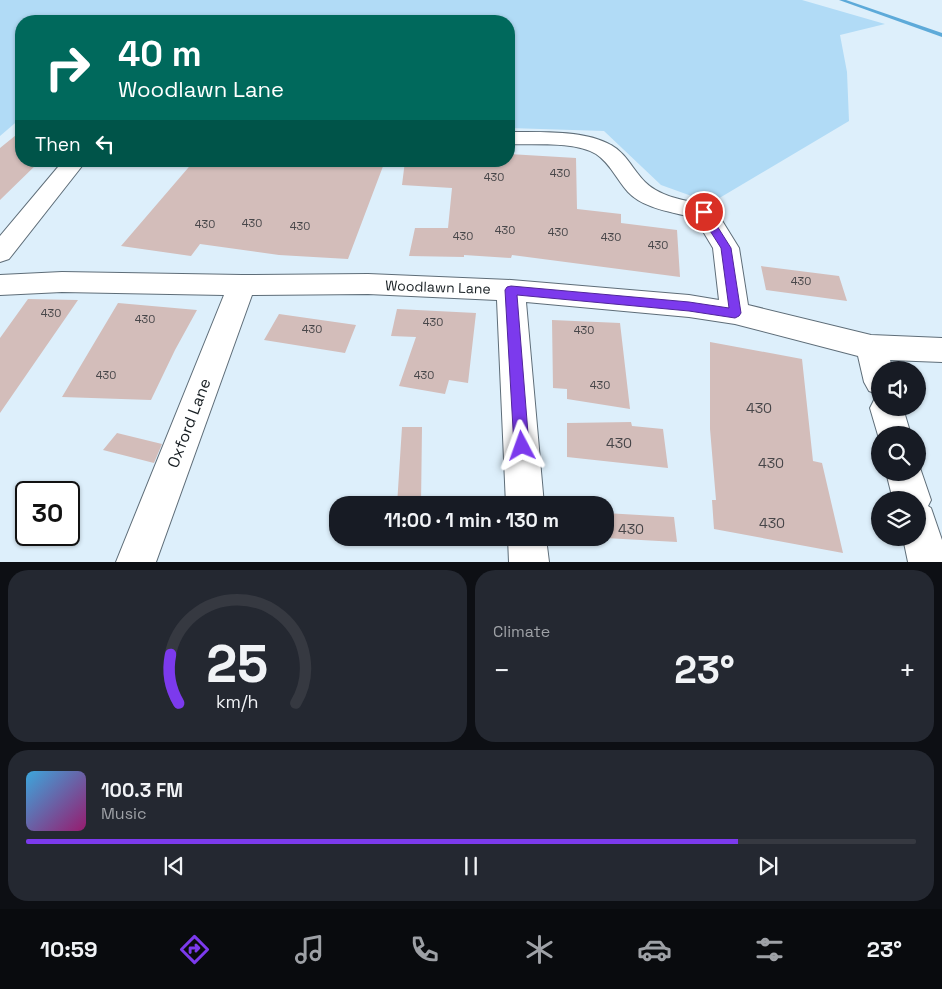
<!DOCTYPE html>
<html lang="en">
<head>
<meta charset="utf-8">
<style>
  :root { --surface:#171b24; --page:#242831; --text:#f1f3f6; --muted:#9ea1a6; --line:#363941; --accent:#7c3aed }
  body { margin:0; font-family:"Space Grotesk",sans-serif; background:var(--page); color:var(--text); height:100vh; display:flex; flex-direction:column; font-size:19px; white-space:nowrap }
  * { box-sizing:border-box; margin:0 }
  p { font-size:16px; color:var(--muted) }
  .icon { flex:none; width:28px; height:28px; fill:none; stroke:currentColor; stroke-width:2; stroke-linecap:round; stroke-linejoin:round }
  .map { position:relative; height:562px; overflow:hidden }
  .details { display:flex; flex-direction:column; gap:8px; padding:8px; background:#0d0f14; flex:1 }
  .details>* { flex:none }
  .hud { position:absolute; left:15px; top:15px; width:500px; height:152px; border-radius:20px; box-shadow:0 1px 4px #0004; background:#00695c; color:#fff; overflow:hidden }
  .buttons { position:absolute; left:871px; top:361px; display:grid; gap:10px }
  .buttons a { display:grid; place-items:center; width:55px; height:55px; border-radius:50%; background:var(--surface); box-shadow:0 1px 4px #0004; font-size:25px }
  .speed { position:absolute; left:15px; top:481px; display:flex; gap:10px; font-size:25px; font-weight:700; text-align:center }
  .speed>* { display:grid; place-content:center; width:65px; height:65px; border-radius:50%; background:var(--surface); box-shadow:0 1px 4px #0004; line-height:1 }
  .speed .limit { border:2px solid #111; border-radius:8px; background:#fff; color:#111 }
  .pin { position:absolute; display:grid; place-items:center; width:42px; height:42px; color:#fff; margin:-21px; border:2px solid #fff; border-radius:50%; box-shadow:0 1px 5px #0007 }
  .me { position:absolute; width:55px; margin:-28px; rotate:356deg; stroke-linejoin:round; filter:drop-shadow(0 0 4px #0008) }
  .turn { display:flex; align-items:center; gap:18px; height:105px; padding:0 20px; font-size:22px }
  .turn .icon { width:65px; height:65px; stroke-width:2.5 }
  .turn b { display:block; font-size:35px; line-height:42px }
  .then { display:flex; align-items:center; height:48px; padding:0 20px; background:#0003; gap:10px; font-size:19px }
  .big { font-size:38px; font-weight:700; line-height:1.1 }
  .details .widget { flex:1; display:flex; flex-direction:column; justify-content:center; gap:8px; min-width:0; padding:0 18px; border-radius:20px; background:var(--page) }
  .details .dial { align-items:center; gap:0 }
  .dial svg { height:130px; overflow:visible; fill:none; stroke:var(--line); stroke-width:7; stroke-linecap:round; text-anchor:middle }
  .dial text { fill:var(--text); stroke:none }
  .song { display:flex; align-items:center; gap:15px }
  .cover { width:60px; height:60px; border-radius:8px; background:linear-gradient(135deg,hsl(200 70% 55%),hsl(320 70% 35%)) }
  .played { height:5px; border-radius:2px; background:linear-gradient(90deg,var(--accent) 80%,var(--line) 80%) }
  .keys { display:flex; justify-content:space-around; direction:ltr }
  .heat { display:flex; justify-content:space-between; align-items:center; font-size:28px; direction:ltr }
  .details .tiles { flex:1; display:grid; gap:8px; grid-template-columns:1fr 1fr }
  .widget:last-child { grid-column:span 2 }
  .trip { position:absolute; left:329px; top:496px; width:285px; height:50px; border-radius:20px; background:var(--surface); box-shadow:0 1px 4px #0004; font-weight:700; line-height:50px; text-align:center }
  .dock { display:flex; height:80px; justify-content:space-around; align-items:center; background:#090b0e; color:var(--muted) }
  .dock .icon { width:35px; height:35px }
  .dock .active { color:var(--accent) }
  .dock b { font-size:22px; color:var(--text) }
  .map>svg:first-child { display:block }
</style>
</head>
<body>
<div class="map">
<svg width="942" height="562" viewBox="0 0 942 562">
  <rect width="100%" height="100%" fill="#ddeffb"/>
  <path fill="#b1dbf6" d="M0,0h802l83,24 -45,11 7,37 2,49 -138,82 -50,-18 -57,-54 -95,-3v-107h-488v97l-21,18z"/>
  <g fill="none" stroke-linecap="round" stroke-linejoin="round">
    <path fill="#5daad9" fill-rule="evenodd" d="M839,0h7l96,33v4z"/>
  </g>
  <path fill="#d3bdba" d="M21,131v30h19l-40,39v-52z
    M509,154l67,4 1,51 44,5v9l56,7 3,47 -168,-22 -1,3 -47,-3v2l-55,-1 6,-28h33l4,-40 -50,-3 3,-24h104z
    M194,161h191l-37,98 -69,-4 -79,-11 -9,12 -70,-10z
    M761,266l78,10 8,25 -81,-11z
    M28,299l50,1 -78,113v-75z
    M118,303l79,7 -22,40 -24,50 -89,-3z
    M397,309l79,4 -8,70 -19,-3 -4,14 -46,-8 17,-49 -25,-1z
    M279,314l77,11 -11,28 -81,-13z
    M552,320l68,3 10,86 -63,-10v-10l-14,-1z
    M710,342l92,17 11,102 9,2 21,90 -129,-24 -2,-29h4l-6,-71z
    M631,422l1,4 31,3 5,39 -101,-11v-34z
    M402,427h20l-1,78h-24z
    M117,433l45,11 -8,19 -51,-13z
    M605,513l69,4 3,25 -72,-4z"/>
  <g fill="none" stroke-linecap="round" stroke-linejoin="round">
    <g stroke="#5e6d78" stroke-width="2">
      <path id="minor" d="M509,132c30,0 76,-2 102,13 15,8 22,25 34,37 17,17 46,19 68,24l26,42 9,57 123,30 71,3v24l-52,-2 3,10h-13v25l-11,-4 -5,-9 -6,-26 -123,-32 -46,-7 -163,-15 18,203h-38l-9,-205 -129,-6 -116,1 -96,267h-40l108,-267 -162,-3 -62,3v-20l62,-3 180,3 126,-1 143,6 178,15 30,5 -6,-52 -18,-30c-22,-6 -51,-9 -67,-26 -11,-12 -18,-29 -32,-38 -21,-13 -63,-9 -87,-10z
        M63,161h23l-77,98 -9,3v-26z
        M880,396v12h23l8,27h-31v7l-10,-34 5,-10z
        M918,462l13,38 -3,6 3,2 11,32v22h-34l-5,-24h15v-38h-25l-7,-28h32z
        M508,538h38l3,24h-40z"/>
    </g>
    <use href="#minor" fill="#fff" fill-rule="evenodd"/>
  </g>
  <path fill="#7c3aed" stroke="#51269a" d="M704,209l3,1 24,38 10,65 -2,3 -4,2 -46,-7 -172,-16 12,151 -2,5 -5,2 -6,-2 -2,-5 -9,-156 2,-3 4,-1 178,16 40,6 -8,-60 -23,-36z"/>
  <g text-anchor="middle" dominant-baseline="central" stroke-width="4.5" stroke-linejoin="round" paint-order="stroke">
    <g font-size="11" fill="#474649">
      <text x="560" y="173">430</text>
      <text x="494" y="177">430</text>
      <text x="252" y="223">430</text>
      <text x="205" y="224">430</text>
      <text x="300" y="226">430</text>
      <text x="505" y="230">430</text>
      <text x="558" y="232">430</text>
      <text x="463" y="236">430</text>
      <text x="611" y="237">430</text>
      <text x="658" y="245">430</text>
      <text x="801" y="281">430</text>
      <text x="51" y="313">430</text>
      <text x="145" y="319">430</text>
      <text x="433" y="322">430</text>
      <text x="312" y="329">430</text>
      <text x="584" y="330">430</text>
      <text x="106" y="375">430</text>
      <text x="424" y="375">430</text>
      <text x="600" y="385">430</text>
    </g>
    <g font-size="14" fill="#181f23" stroke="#fff">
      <text transform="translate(438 287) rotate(2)">Woodlawn Lane</text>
    </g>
    <g font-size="14" fill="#474649">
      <text x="759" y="408">430</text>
      <text x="619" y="443">430</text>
      <text x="771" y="463">430</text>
      <text x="772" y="523">430</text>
      <text x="631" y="529">430</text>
    </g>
    <g font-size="16" fill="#181f23" stroke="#fff">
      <text transform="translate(189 423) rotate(-69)">Oxford Lane</text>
    </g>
  </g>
</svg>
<div class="buttons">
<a><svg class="icon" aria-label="sound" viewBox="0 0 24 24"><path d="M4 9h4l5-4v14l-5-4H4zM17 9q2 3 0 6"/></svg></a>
<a><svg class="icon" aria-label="search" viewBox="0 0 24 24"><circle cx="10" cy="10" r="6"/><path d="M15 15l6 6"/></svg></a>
<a><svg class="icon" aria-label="layers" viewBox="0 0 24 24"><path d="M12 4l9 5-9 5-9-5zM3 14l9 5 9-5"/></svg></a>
</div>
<div class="speed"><div class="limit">30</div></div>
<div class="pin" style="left:704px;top:212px;background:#d93025"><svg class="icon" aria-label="arrive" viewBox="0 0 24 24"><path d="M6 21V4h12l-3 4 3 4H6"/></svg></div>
<svg class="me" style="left:522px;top:446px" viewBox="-20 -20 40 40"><path d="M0-17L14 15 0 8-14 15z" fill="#7c3aed" stroke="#fff" stroke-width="4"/></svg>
<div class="trip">11:00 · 1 min · 130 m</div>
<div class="hud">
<div class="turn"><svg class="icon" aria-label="right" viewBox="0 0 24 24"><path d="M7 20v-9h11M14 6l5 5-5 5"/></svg><div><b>40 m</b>Woodlawn Lane</div></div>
<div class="then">Then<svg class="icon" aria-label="left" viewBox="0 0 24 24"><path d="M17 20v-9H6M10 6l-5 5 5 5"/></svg></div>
</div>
</div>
<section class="details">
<div class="tiles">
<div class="widget dial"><svg viewBox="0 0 100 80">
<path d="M14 69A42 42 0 1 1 86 69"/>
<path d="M14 69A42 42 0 0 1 9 39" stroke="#7c3aed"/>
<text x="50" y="56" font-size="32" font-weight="700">25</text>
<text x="50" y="72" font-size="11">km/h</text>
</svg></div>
<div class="widget"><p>Climate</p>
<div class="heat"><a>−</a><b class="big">23°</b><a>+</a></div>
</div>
<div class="widget">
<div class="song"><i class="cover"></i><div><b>100.3 FM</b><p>Music</p></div></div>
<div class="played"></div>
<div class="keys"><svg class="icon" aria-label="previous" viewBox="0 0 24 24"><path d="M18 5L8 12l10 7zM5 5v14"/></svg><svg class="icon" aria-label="pause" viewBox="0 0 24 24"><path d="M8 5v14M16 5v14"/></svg><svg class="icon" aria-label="next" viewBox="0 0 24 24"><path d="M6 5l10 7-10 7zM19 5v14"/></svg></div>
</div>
</div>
</section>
<nav class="dock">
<b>10:59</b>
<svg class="icon active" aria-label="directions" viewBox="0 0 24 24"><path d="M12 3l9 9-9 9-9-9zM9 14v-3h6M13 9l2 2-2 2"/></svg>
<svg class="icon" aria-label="music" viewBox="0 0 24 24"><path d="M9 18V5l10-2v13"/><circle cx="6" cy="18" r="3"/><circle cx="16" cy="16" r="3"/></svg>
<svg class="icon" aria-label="phone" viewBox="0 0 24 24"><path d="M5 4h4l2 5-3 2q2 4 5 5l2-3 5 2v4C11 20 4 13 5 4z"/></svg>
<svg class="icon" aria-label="climate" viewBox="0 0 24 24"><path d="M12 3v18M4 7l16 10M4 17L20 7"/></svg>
<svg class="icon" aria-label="car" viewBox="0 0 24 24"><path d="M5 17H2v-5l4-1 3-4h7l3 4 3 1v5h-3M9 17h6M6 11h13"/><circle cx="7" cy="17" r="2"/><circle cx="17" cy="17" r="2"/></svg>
<svg class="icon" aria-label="filters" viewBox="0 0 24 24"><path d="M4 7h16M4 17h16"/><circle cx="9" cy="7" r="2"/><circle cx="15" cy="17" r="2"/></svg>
<b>23°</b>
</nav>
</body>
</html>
